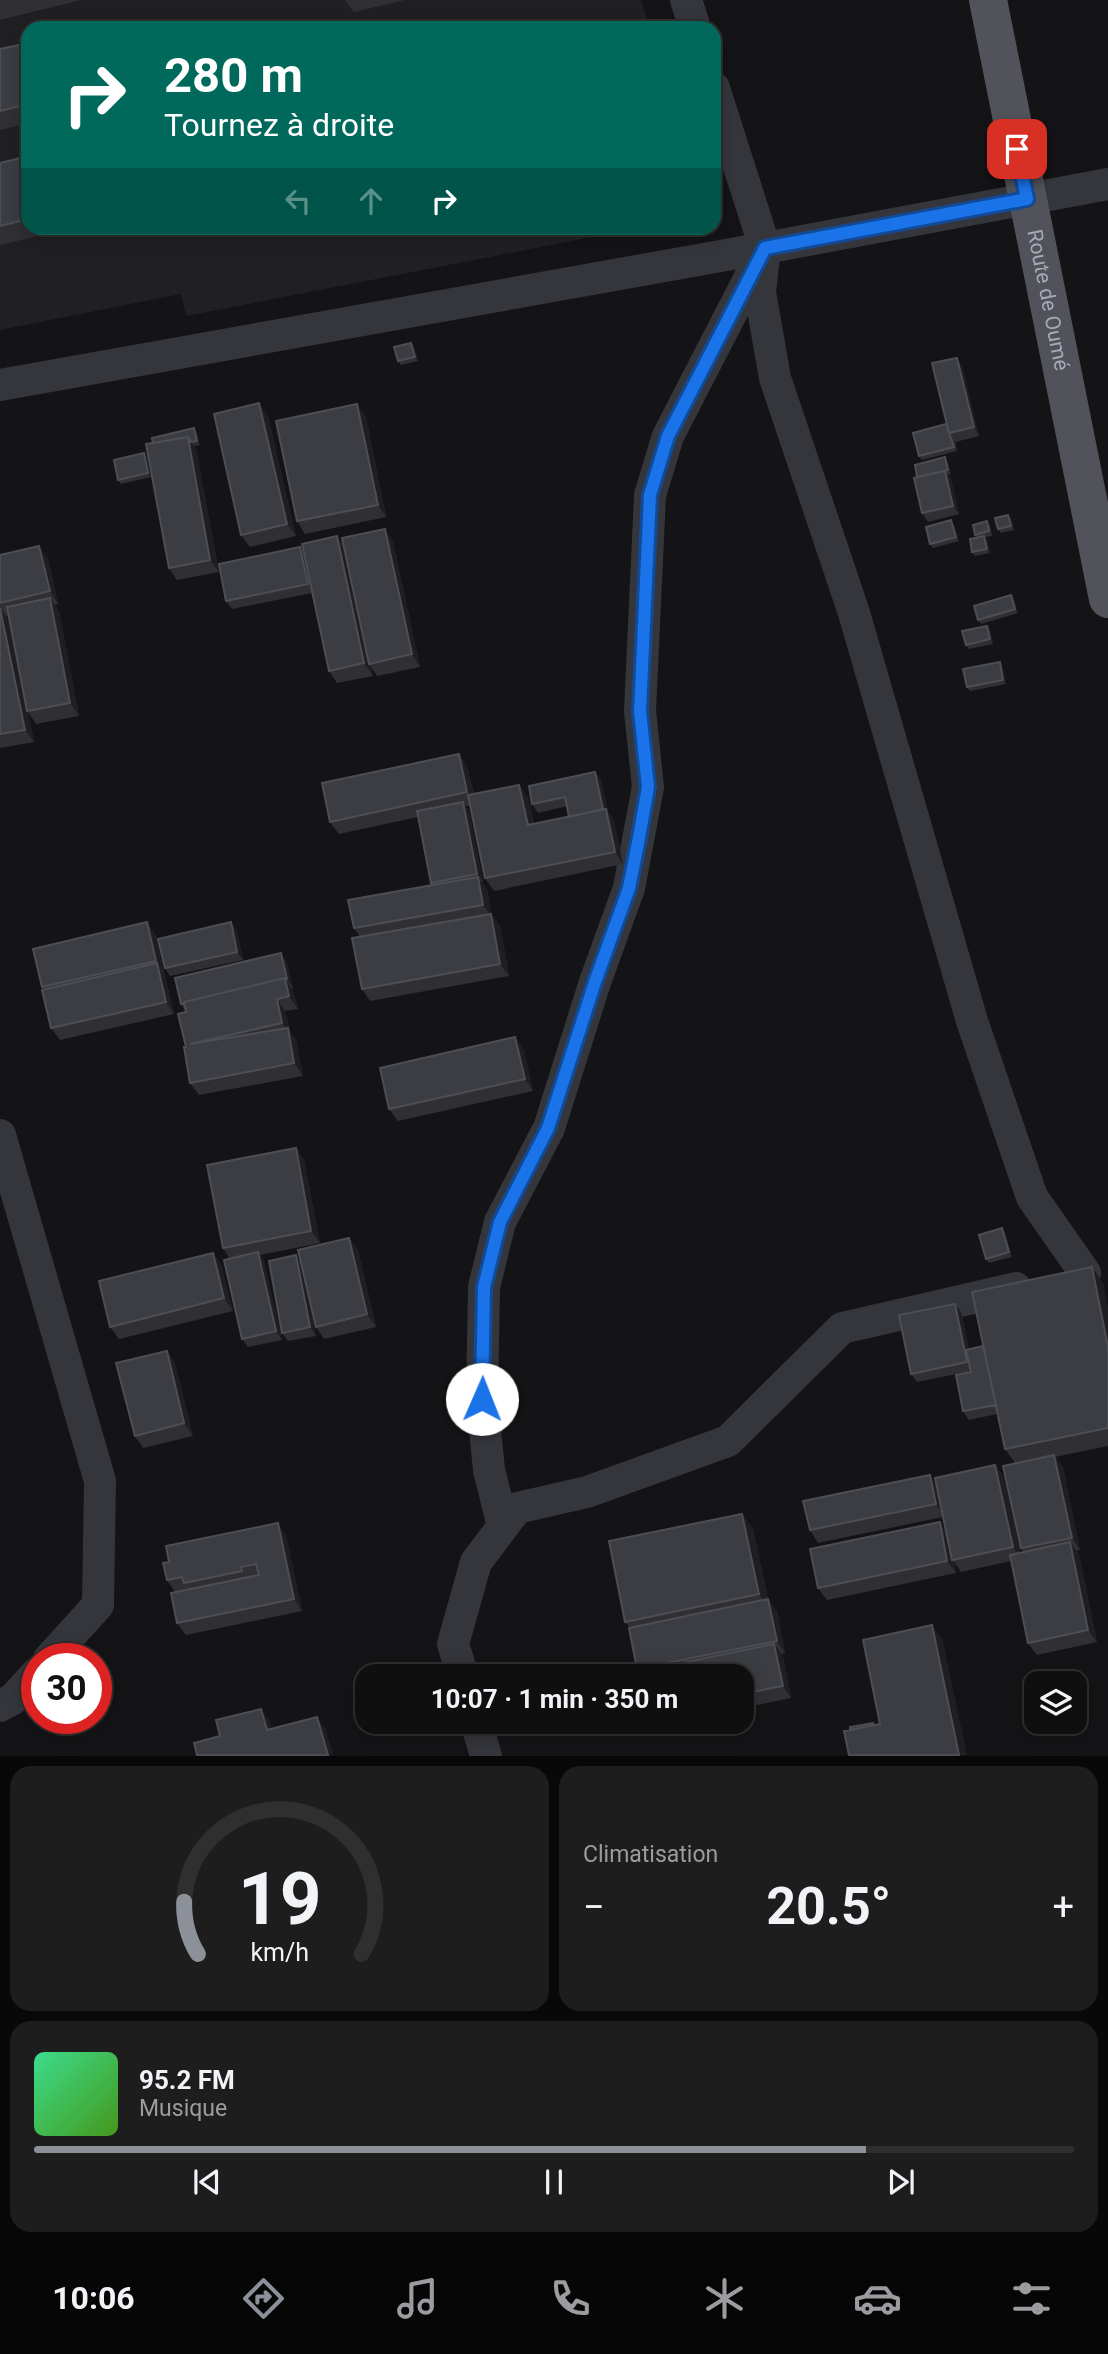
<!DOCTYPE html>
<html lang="fr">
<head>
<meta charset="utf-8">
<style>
  :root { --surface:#0f0f10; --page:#1d1d1e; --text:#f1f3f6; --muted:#9b9c9f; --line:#2f2f30; --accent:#8c9099 }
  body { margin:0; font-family:Roboto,sans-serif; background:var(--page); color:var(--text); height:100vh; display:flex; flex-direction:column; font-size:26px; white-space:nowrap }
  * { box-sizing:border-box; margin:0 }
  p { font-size:23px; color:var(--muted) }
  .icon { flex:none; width:38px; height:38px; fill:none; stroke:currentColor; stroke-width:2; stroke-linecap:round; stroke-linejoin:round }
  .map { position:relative; height:1756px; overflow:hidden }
  .details { display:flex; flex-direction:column; gap:10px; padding:10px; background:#080809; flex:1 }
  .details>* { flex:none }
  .hud { position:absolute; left:21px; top:21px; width:700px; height:214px; border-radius:21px; box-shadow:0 4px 18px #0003,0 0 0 2px var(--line); background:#00695c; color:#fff; overflow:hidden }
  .controls { position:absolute; left:1024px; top:1671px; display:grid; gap:14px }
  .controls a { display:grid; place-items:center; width:63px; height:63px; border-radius:14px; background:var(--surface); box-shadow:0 4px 18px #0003,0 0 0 2px var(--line); font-size:35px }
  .speed { position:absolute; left:21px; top:1643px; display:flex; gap:14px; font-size:35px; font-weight:700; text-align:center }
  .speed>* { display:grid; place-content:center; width:91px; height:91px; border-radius:50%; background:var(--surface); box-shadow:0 4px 18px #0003,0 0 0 2px var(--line); line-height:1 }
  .speed .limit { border:10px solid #d22; background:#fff; color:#111 }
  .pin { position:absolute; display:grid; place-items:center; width:60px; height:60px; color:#fff; margin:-30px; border-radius:14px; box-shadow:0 4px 10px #0006 }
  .me { position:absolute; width:77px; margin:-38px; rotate:1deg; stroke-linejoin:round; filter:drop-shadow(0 0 5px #0008) }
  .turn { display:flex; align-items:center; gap:24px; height:147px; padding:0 28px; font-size:32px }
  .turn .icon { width:91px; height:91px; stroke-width:2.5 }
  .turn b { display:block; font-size:49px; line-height:60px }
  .lanes { display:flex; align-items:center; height:66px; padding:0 28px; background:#0003; justify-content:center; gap:35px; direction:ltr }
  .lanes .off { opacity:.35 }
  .big { font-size:52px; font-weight:700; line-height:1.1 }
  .details .widget { flex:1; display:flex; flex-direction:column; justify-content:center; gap:10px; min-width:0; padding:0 24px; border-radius:21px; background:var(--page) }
  .details .dial { align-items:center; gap:0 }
  .dial svg { height:182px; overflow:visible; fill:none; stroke:var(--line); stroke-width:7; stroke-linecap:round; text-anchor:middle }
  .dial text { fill:var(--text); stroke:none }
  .song { display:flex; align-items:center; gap:21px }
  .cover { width:84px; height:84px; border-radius:10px; background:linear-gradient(135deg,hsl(150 70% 55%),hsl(100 70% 35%)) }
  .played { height:7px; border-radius:4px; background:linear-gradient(90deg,var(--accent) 80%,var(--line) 80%) }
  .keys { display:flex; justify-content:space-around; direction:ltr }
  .heat { display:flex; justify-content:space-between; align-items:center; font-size:38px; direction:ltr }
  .details .tiles { flex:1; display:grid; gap:10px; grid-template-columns:1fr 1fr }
  .widget:last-child { grid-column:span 2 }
  .trip { position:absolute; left:355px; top:1664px; width:399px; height:70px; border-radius:21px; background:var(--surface); box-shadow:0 4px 18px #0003,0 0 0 2px var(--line); font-weight:700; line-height:70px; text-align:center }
  .dock { display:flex; height:112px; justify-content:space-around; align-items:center; background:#060606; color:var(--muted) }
  .dock .icon { width:49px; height:49px }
  .dock .active { color:var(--accent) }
  .dock b { font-size:32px; color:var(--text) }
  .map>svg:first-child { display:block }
</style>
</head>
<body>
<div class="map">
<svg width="1108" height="1756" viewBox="0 0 1108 1756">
  <rect width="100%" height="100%" fill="#141416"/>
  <path fill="#202023" d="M0,0h641l9,28h-622v200h611l-453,88 -5,-22 -181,36z"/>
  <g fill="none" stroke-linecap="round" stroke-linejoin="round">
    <path stroke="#35363b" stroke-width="32" d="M686,0l9,28
      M714,88l51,160 -5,44 15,86 79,235 118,408 60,176 53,76
      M0,385l765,-137 343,-64
      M0,1135l100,346 -2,124 -49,54
      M503,1526l-14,-56 -7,-71 2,-112 16,-65 49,-94 46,-146 34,-94 19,-101 -8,-76 10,-216 18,-59 97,-188
      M463,1676l-10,-32 23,-82 41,-54 70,-16 141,-51 114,-113 174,-40
      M0,1706l13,-7 24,-26
      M476,1722l10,34"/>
    <path stroke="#51525a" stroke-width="38" id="s1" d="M988,0l120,599"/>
  </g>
  <path fill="#303034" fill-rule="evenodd" d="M0,0h81l-81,20z
    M345,0h60l-51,12z
    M28,43v80l-28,7v-81z
    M28,156v72h43l-71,17v-82z
    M411,343l3,4 4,14 -17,4 -3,-4z
    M962,366l17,70 -24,6 2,9 -35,9 -3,-4 27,-32z
    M357,404l9,13 20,100 -81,17 -8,-13z
    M268,416l28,120 -46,11 -9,-12z
    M197,433l3,12 -6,1 2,3 23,123 -42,8 -8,-12 -23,-124z
    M147,457l4,20 -30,7 -3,-4z
    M948,462l3,12 -3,1 3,4 8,35 -31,8 -6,-9 -5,-36z
    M1008,515l3,4 3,11 -13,3 -3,-4z
    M951,520l3,5 5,16 -26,7 -3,-4z
    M990,525l2,11 -7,1 2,3 3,13 -15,3 -3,-4 5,-15 -2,-2z
    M393,541l27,126 -43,9 -6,-9 2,9 -36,7 -8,-12 -17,-78 -80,16 -6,-8 77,-50z
    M0,555l48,3 10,46 -4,1 5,6 20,105 -43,8 -8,-12 6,30 -34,6zM9,615l13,70 -13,-65 -3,-4z
    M1011,595l3,4 4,14 -37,11 -3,-4z
    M987,626l3,4 3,14 -24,5 -3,-4z
    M1000,662l2,4 4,18 -36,7 -3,-4z
    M467,766l7,28 54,3 6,27 35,-7 -2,-11 -29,7 -6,-9 63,-32 6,8 7,32 6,9 9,43 -129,27 -9,-13 -14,-72h-5l3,4 14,72 -1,1 5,6 4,25 9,12 9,50 -139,25 -8,-12 -2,-52 -6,-9 79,-43 -15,-68 -79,17 -9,-12z
    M231,922l6,9 6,29 -73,16 -5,-8z
    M156,935l8,38 1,3 9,38 -114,26 -9,-12 -8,-39 -1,-2z
    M287,962l6,26h-1l1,3 5,18 -13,2 5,20 6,9 7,36 -104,19 -9,-12 -4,-36v-35l-5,-8z
    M524,1050l9,41 -135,30 -9,-12z
    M296,1148l8,12 16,83 -60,12 4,6 18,79 -34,7 -6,-8 -12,-80 -7,-11z
    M1005,1232l7,25 -23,6 -3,-4z
    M349,1238l9,12 18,77 -52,12 -8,-12 -11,-49 11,58 -28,5 -6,-8 19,-70z
    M213,1253l8,12 12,46 -114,28 -9,-12z
    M1092,1267l11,16 5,26v137l-53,11 8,10 17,83 -4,1 3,3 18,88 -60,13 -9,-12 -17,-82 -50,11 -7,-10 2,11 -129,27 -9,-12 122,-66 6,9 -3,-14 -125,26 -8,-13 126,-46 59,-19 9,12 16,75h3l-2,-4 -6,-85 -10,-14 -8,-35 -28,6 -6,-9 8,-40 -54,11 -6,-8 44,-70 6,8 8,37 14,-3z
    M167,1351l8,12 18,73 -50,12 -8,-12z
    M742,1514l11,15 15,70 9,12 8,42 -4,1 2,2 8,42 -49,10v-32l-103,-4 -2,-3 -7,-41 -5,-6z
    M286,1535l16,76 -116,24 -9,-12 -2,-31 -8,-12z
    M652,1722h23l-20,4z"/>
  <path fill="#1f1f22" d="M411,343l3,4 4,14 -3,-4z
    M957,358l5,8 17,70 -5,-9z
    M259,403l9,13 28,120 -9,-12z
    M357,404l9,13 20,100 -8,-12z
    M194,428l3,5 3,12 -3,-4z
    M188,437l8,12 23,123 -9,-12z
    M144,453l3,4 4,20 -3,-4z
    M945,457l3,5 3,12 -3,-4z
    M945,471l6,8 8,35 -6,-8z
    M951,520l3,5 5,16 -3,-4z
    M385,529l8,12 27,126 -8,-13z
    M337,536l9,13 23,115 2,3 2,9 -9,-13z
    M984,536l3,4 3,13 -3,-4z
    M39,546l9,12 10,46 -8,-13z
    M300,547l6,8 8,38 -6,-9z
    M1011,595l3,4 4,14 -3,-4z
    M50,598l9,13 20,105 -9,-13z
    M0,608l9,12 25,122 -9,-12z
    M987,626l3,4 3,14 -3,-5z
    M1000,662l2,4 4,18 -3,-4z
    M459,754l8,12 9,38 -9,-12z
    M595,772l6,8 7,32 6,9 9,43 -8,-12 -12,-43z
    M519,785l9,12 8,40 -8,-12z
    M463,802l6,8 14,72 -6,-8z
    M478,877l9,12 4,25 9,12 9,50 -9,-12 -8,-47 -9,-12z
    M147,922l9,13 8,38 -8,-12z
    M231,922l6,9 6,29 -6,-8z
    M281,953l6,9 6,26 -6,-9z
    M157,963l8,13 9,38 -8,-12z
    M285,978l8,13 5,18 -9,-13z
    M277,999l8,12 5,20 6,9 7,36 -9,-13 -6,-31 -6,-9z
    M515,1037l9,13 9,41 -8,-12z
    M296,1148l8,12 16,83 -9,-12z
    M1002,1228l3,4 7,25 -3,-5z
    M349,1238l9,12 18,77 -9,-13z
    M258,1252l6,9 18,79 -6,-9z
    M213,1253l8,12 12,46 -9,-13z
    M296,1255l6,9 14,72 -6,-9z
    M1092,1267l11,16 5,26v38z
    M955,1304l6,8 12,59 -6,-9z
    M167,1351l8,12 18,73 -9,-13z
    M1054,1455l9,12 17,83 -8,-12z
    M995,1465l9,12 17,82 -8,-12z
    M930,1475l8,12 6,29 -8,-12z
    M742,1514l11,15 17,81 -11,-16z
    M940,1522l8,12 4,26 2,2 2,11 -9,-12z
    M278,1523l8,12 16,76 -8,-12z
    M1070,1542l9,12 18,88 -9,-12z
    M768,1599l9,12 8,42 -8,-12z
    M932,1625l11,16 24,114h-8z
    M774,1644l9,12 8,42 -8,-12z
    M261,1709l9,12 5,22 -8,-13z
    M317,1717l9,12 7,26h-5z"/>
  <path fill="#3c3d42" stroke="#4d4e54" stroke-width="2" d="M115,22l1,6h-28z
    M28,43v61l-28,7v-62z
    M28,156v63l-28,7v-63z
    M411,343l4,14 -17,4 -4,-14z
    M957,358l17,69 -25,6 -17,-70z
    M259,403l28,121 -46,11 -27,-121z
    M357,404l21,101 -81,16 -21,-100z
    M946,424l8,23 -35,9 -6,-23z
    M194,428l3,13 -6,1 -3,-5 -35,6 -1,-5z
    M188,437l22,123 -41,8 -23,-124z
    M144,453l4,20 -30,7 -4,-20z
    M945,457l3,13 -31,7 -2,-12z
    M945,471l8,35 -31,7 -8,-35z
    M1008,515l3,11 -13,3 -3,-11z
    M951,520l5,17 -26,7 -4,-17z
    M987,521l2,10 -14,4 -2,-10z
    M385,529l27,125 -43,10 -27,-126z
    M337,536l27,127 -35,8 -27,-127z
    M984,536l3,13 -15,3 -2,-13z
    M39,546l11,45 -50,12v-48z
    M300,547l8,37 -82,17 -7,-37z
    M1011,595l4,14 -37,11 -4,-14z
    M50,598l20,105 -43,8 -20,-104z
    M0,608l25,122 -25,4z
    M987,626l3,13 -24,6 -4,-14z
    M1000,662l3,18 -36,7 -4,-18z
    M459,754l8,38 -137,30 -8,-39z
    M595,772l8,37 -34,8 -4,-20 -33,7 -3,-18z
    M519,785l9,40 78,-16 9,43 -130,26 -17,-83z
    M463,802l14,72 -46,9 -14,-72z
    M478,877l5,28 -129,23 -6,-28z
    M491,914l9,50 -138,25 -10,-51z
    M147,922l9,39 -114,26 -9,-38z
    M231,922l6,30 -72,16 -7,-29z
    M281,953l6,26 -2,1v-2l-101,24v1l-3,1 -6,-26z
    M157,963l9,39 -115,26 -9,-38z
    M285,978l4,18 -12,3 5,24 -92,21 98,-16 6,35 -104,20 -6,-36h2l-8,-33 8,-2 -2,-10z
    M515,1037l10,42 -136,30 -9,-41z
    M296,1148l15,83 -88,17 -16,-83z
    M1002,1228l7,24 -23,7 -7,-24z
    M349,1238l18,76 -51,13 -18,-77z
    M258,1252l18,79 -34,8 -18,-79z
    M213,1253l11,45 -114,29 -11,-46z
    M296,1255l14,72 -28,6 -13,-72z
    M1092,1267l16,80v81l-103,21 -33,-157z
    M955,1304l12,58 -56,12 -12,-59z
    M983,1346l13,59 -33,6 -7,-36 15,-3 -5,-22z
    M167,1351l17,72 -49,13 -19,-73z
    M1054,1455l18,83 -51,10 -18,-82z
    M995,1465l18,82 -61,13 -17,-82z
    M930,1475l6,29 -126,26 -7,-29z
    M742,1514l17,80 -134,28 -16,-81z
    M940,1522l7,39 -129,27 -8,-39z
    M278,1523l16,76 -117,24 -6,-30 88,-18 -3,-11 -15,3 1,4 -58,12 -2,-6 -15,3 -4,-17 6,-1 -3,-16z
    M1070,1542l18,88 -60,13 -18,-88z
    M768,1599l9,42 -140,28 -8,-41z
    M932,1625l27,130h-110l-5,-24 36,-7 -17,-84z
    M774,1644l9,42 -41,8v-18h-103l-1,-4z
    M261,1709l6,21 50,-13 11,38h-131l-3,-12 26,-7 -4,-16z
    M873,1723l1,2 -24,5v-3z"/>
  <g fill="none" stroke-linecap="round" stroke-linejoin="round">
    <g stroke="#114b97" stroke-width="18">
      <path id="route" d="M482,1399l2,-112 16,-65 48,-94 47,-146 34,-94 10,-50 9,-51 -8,-76 10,-216 18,-59 97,-188 262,-49 -10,-50"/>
    </g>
    <use href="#route" stroke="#1a73e8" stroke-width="12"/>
  </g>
  <g text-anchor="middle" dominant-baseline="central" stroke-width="7" stroke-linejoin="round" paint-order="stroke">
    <g font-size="21" fill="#a5aab7" stroke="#0f0f11">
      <text stroke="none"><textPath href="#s1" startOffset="306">Route de Oumé</textPath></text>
    </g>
  </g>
</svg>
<div class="controls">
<a><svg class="icon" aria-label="layers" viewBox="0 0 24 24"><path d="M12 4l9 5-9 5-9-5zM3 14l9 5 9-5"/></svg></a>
</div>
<div class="speed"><div class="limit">30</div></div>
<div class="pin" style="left:1017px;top:149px;background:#d93025"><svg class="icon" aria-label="arrive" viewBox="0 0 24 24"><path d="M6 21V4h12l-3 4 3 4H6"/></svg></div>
<svg class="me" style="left:482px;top:1399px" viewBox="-20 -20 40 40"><circle r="19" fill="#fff"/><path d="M0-13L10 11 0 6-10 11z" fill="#1a73e8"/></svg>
<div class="trip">10:07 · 1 min · 350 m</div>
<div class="hud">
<div class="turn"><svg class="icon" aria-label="right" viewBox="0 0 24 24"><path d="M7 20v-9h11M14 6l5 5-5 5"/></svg><div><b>280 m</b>Tournez à droite</div></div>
<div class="lanes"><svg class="icon off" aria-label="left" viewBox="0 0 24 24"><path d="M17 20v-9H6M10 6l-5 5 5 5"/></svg><svg class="icon off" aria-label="ahead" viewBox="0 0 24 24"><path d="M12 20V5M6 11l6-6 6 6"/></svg><svg class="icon" aria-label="right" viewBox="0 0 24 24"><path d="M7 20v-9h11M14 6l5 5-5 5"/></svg></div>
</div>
</div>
<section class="details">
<div class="tiles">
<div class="widget dial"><svg viewBox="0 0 100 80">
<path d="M14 69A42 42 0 1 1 86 69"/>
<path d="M14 69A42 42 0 0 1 8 46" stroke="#8c9099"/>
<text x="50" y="56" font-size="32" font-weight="700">19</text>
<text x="50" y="72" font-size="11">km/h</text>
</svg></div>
<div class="widget"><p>Climatisation</p>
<div class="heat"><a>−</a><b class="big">20.5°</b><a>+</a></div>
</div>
<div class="widget">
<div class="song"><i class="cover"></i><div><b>95.2 FM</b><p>Musique</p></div></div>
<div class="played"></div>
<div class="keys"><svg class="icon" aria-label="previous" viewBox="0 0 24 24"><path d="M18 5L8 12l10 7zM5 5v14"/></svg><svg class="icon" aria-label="pause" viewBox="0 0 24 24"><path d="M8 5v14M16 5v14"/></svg><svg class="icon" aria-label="next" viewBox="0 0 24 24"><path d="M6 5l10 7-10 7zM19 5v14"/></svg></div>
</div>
</div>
</section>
<nav class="dock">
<b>10:06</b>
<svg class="icon active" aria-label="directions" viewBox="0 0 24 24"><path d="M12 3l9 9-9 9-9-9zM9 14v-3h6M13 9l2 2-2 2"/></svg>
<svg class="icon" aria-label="music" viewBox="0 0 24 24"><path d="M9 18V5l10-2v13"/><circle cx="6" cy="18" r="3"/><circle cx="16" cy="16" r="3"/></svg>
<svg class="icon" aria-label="phone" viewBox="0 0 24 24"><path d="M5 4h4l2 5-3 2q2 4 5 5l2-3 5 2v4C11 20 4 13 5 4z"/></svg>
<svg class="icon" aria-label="climate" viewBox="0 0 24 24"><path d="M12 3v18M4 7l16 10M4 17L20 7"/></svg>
<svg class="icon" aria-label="car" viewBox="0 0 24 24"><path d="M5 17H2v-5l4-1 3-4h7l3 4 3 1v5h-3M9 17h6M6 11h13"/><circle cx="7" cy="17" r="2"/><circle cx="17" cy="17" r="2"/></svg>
<svg class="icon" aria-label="filters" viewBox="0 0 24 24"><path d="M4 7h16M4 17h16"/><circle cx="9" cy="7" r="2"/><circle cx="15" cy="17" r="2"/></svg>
</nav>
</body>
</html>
